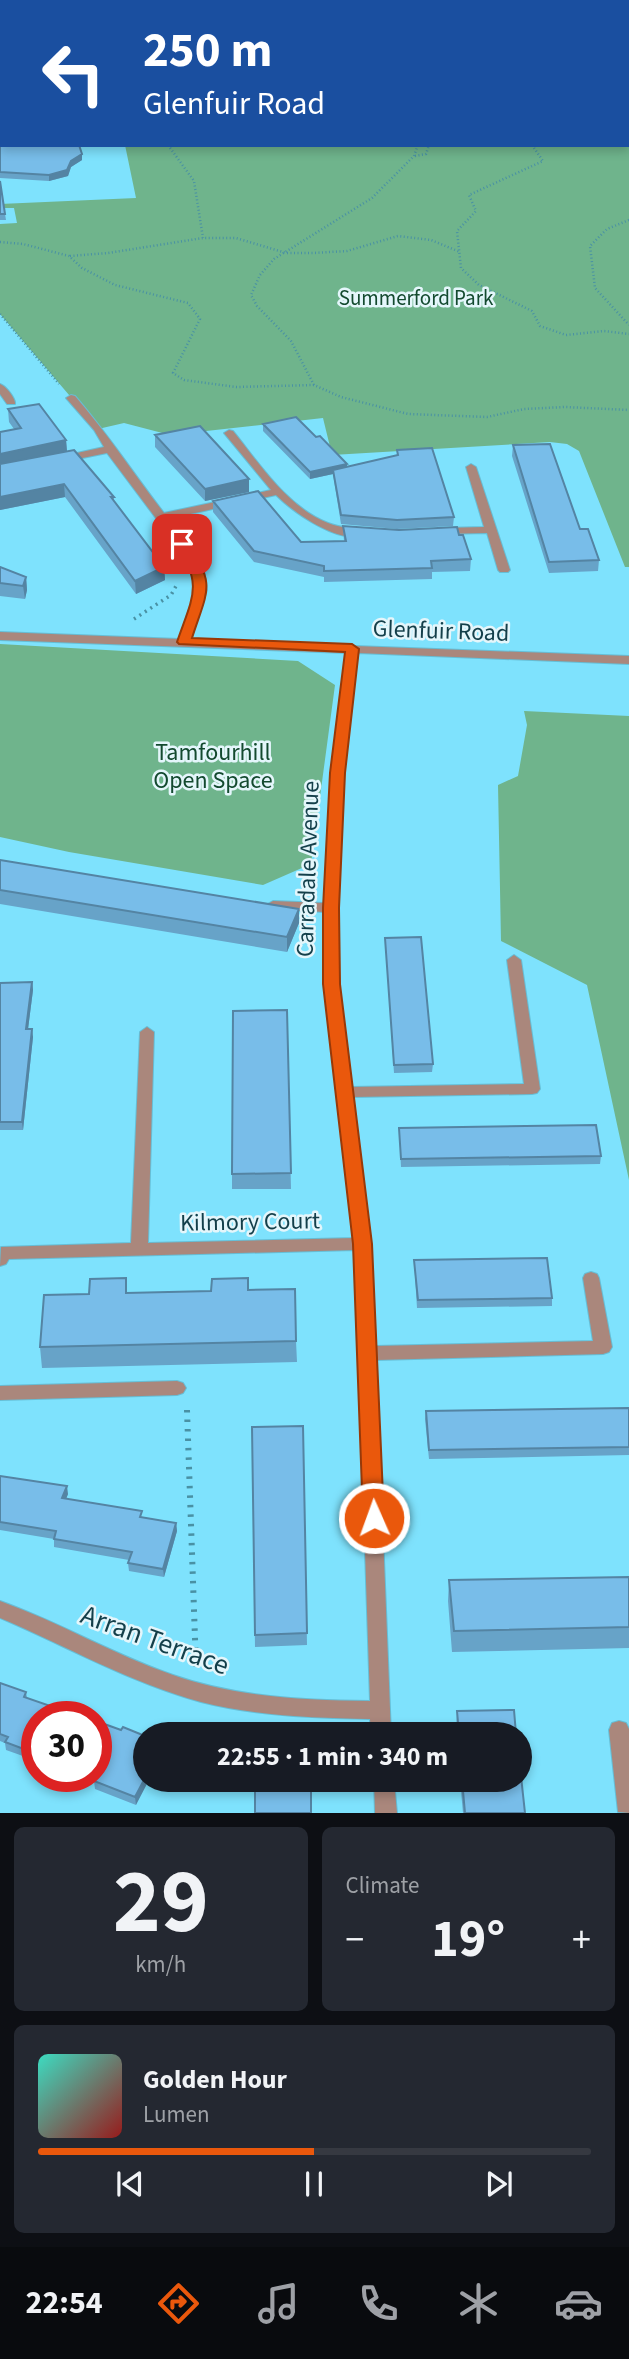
<!DOCTYPE html>
<html lang="en">
<head>
<meta charset="utf-8">
<style>
  :root { --surface:#171b24; --page:#242831; --text:#f1f3f6; --muted:#9ea1a6; --line:#363941; --accent:#ea580c }
  body { margin:0; font-family:"Source Sans 3",sans-serif; background:var(--page); color:var(--text); height:100vh; display:flex; flex-direction:column; font-size:26px; white-space:nowrap }
  * { box-sizing:border-box; margin:0 }
  p { font-size:23px; color:var(--muted) }
  .icon { flex:none; width:38px; height:38px; fill:none; stroke:currentColor; stroke-width:2; stroke-linecap:round; stroke-linejoin:round }
  .map { position:relative; height:1813px; overflow:hidden }
  .drawer { display:flex; flex-direction:column; gap:14px; padding:14px; background:#0d0f14; flex:1 }
  .drawer>* { flex:none }
  .hud { position:absolute; left:0px; top:0px; width:630px; height:147px; box-shadow:0 4px 10px #0003; background:#1a4fa0; color:#fff; overflow:hidden }
  .speed { position:absolute; left:21px; top:1701px; display:flex; gap:14px; font-size:35px; font-weight:700; text-align:center }
  .speed>* { display:grid; place-content:center; width:91px; height:91px; border-radius:50%; background:var(--surface); box-shadow:0 4px 10px #0003; line-height:1 }
  .speed .limit { border:10px solid #d22; background:#fff; color:#111 }
  .pin { position:absolute; display:grid; place-items:center; width:60px; height:60px; color:#fff; margin:-30px; border-radius:14px; box-shadow:0 4px 10px #0006 }
  .me { position:absolute; width:77px; margin:-38px; rotate:358deg; stroke-linejoin:round; filter:drop-shadow(0 0 5px #0008) }
  .turn { display:flex; align-items:center; gap:24px; height:147px; padding:0 28px; font-size:32px }
  .turn .icon { width:91px; height:91px; stroke-width:2.5 }
  .turn b { display:block; font-size:49px; line-height:60px }
  .big { font-size:52px; font-weight:700; line-height:1.1 }
  .drawer .tile { flex:1; display:flex; flex-direction:column; justify-content:center; gap:10px; min-width:0; padding:0 24px; border-radius:10px; background:var(--page) }
  .drawer .dial { align-items:center; gap:0 }
  .dial b { font-size:91px; line-height:1 }
  .song { display:flex; align-items:center; gap:21px }
  .cover { width:84px; height:84px; border-radius:10px; background:linear-gradient(135deg,hsl(170 70% 55%),hsl(0 70% 35%)) }
  .played { height:7px; border-radius:4px; background:linear-gradient(90deg,var(--accent) 50%,var(--line) 50%) }
  .keys { display:flex; justify-content:space-around; direction:ltr }
  .heat { display:flex; justify-content:space-between; align-items:center; font-size:38px; direction:ltr }
  .drawer .tiles { flex:1; display:grid; gap:14px; grid-template-columns:1fr 1fr }
  .tile:last-child { grid-column:span 2 }
  .trip { position:absolute; left:133px; top:1722px; width:399px; height:70px; border-radius:35px; background:var(--surface); box-shadow:0 4px 10px #0003; font-weight:700; line-height:70px; text-align:center }
  .menu { display:flex; height:112px; justify-content:space-around; align-items:center; background:#090b0e; color:var(--muted) }
  .menu .icon { width:49px; height:49px }
  .menu .current { color:var(--accent) }
  .menu b { font-size:32px; color:var(--text) }
  .map>svg:first-child { display:block }
</style>
</head>
<body>
<div class="map">
<svg width="629" height="1813" viewBox="0 0 629 1813">
  <rect width="100%" height="100%" fill="#7ee2fd"/>
  <path fill="#6fb48c" d="M629,85v482h-4l-46,-116 -12,-7 -17,-2 -218,13 -9,-37 -153,17 -46,-12 -26,6 -98,-115v-90l17,-1 -3,-15h-14v-4l136,-6 -11,-53h503z
    M0,644l298,17 37,24 -24,179 -48,21 -194,-33 -69,-15z
    M524,711l105,5v464l-42,-195 -86,-44 -3,-156 20,-9 9,-51z"/>
  <g fill="none" stroke-linecap="round" stroke-linejoin="round">
    <g stroke="#66bed6" stroke-width="2">
      <path id="lane" d="M246,0h6v2h-6z
        M0,384c6,2 16,15 15,20h-8l-7,-10z"/>
    </g>
    <g stroke="#66bed6" stroke-width="2">
      <path id="street" d="M3,0h16l-18,3z
        M71,395l4,1c32,37 59,78 89,117l107,-23 -47,-57 5,-3 4,1c26,32 54,76 95,92 13,5 25,5 38,8l2,2c-24,16 -75,-21 -92,-38l-108,24 35,46 4,25 -16,50 438,16v8l-271,-11 -15,120 -5,135v76l13,103 173,-3 -17,-124 7,-5 7,5 19,129 -3,4 -5,1 -179,3 18,147 4,102 218,-5 -10,-63 2,-4 6,-2 6,2 2,4 13,69 -3,5 -6,2 -227,6 15,374h-20l-1,-15c-56,-1 -114,-3 -169,-17 -70,-19 -135,-56 -201,-84v-17c59,21 114,54 173,74 63,22 130,25 197,26l-15,-451 -346,9 -3,5 -6,2 1,-19 130,-4 9,-211 7,-5 7,5 -6,211 206,-5 -30,-254v-72l-51,-3 -7,-4 7,-4 51,2 7,-130 16,-120 -347,-13v-8l179,7 16,-49 -4,-25 -84,-112 -44,9 -5,-3 1,-2 45,-10 -10,-17 -28,-32z
        M471,464l5,3 34,103 -2,2h-8l-2,-2 -11,-37 -45,1 -6,-3 6,-3 42,-1 -18,-60z
        M177,1381l6,2 3,5 -3,5 -6,2 -177,5v-14z
        M619,1721l7,2 3,6v84l-11,-1 -9,-82 3,-7z
        M374,1780h20l3,33h-22z"/>
    </g>
    <g stroke="#66bed6" stroke-width="2">
      <path id="secondary" d="M0,67h2v4h-2z"/>
    </g>
    <path stroke="#4991a4" stroke-width="2.5" stroke-dasharray="1 2.5" stroke-linecap="butt" d="M168,145l26,36 9,57
      M532,145l11,16 -74,34 7,16 -19,20 4,37 18,17 53,26 8,15 26,9 38,-4 25,3
      M415,156l11,-2 3,-9
      M629,220l-22,9 -17,17 5,42 34,37
      M0,242l23,2 46,12 13,12 33,17 73,18 12,16 -27,54 11,7 52,7 78,-2 27,12 67,17 79,3 37,-8 41,-2 64,3
      M70,256l38,-3 95,-15h33l50,15h27l34,-2 51,-15 33,4 29,12
      M0,314l59,70
      M314,385l-23,-44 -34,-35 -6,-11 9,-20 14,-16 98,-61 42,-42 4,-11"/>
    <path stroke="#4991a4" stroke-width="3.5" stroke-dasharray="2 4.5" stroke-linecap="butt" d="M134,619l37,-24 5,-9"/>
    <path stroke="#4991a4" stroke-width="6" stroke-dasharray="2.5 7" stroke-linecap="butt" d="M187,1410l9,257"/>
    <use href="#lane" fill="#aa877c" fill-rule="evenodd"/>
    <use href="#street" fill="#aa877c" fill-rule="evenodd"/>
    <use href="#secondary" fill="#946253" fill-rule="evenodd"/>
  </g>
  <path fill="#67a3c8" d="M0,128l82,32 -11,7 -3,9 -19,5 -49,-3z
    M0,181l5,33 1,6h-6z
    M8,409l58,31 1,11 47,46v5l50,65 1,13 -29,14 -71,-97 -65,13v-78l14,-3 -5,-7z
    M263,424l53,13 31,27v3l50,-12v-5l57,67 -1,9 -56,3 -56,-5 -8,-50 -23,5 -47,-48z
    M155,435l94,57 -44,9 -50,-54z
    M513,445l67,84 19,31 -1,11 -49,2 -37,-117z
    M213,501l88,41 43,-1 -1,-15 116,9 12,24 -1,12 -38,1v7l-108,3v-5l-70,-15 -41,-50z
    M0,567l26,10 1,13 -2,9 -25,-3z
    M0,860l299,49v14l-12,29 -287,-48z
    M385,938l48,126 -1,8 -38,1z
    M32,982l1,8 -5,39 5,8 -10,93h-23v-147z
    M287,1010l4,179h-59v-15z
    M399,1128l202,28 -1,8 -199,3z
    M414,1260l138,38v8l-135,2z
    M248,1290l48,51 1,21 -255,6 -2,-21 87,-54z
    M629,1408v47l-200,4 -4,-40 1,-8z
    M303,1426l4,219 -52,2 -3,-220z
    M0,1476l68,18 -2,5 76,18 34,6 1,8 -13,46 -35,-6 -1,-8 1,-3 -75,-13v-8l-54,-9z
    M629,1577v71l-177,4 -4,-51 1,-21z
    M0,1683l26,9 1,6 10,19v44l-31,-11 -1,-7 -5,-2z
    M457,1711l59,23h-60z
    M96,1721l25,9 24,6 -9,69 -41,-16 -1,-8 -15,-5h17z
    M460,1780h60l5,33h-62z"/>
  <path fill="#5484a3" d="M82,154v6l-11,7 -3,9 -19,5v-6z
    M66,440l1,12 -67,14v-12z
    M347,464v7l-14,-1v4l-23,5v-7z
    M249,479v13l-44,9v-12z
    M64,484l1,13 -65,13v-13z
    M164,567l1,13 -29,14 -1,-13z
    M26,577l1,13 -2,9 -2,-13z
    M299,909v14l-12,29v-15z
    M32,982l1,8 -6,47 -1,-8z
    M32,1029l1,8 -10,93 -1,-8z
    M67,1486l1,8 -5,12 -1,-8z
    M176,1523l1,8 -13,46 -1,-8z
    M145,1778v2h4l-13,25 -1,-8z"/>
  <path fill="#78bde9" stroke="#5484a3" stroke-width="2" d="M28,0h217l2,2h-229z
    M324,0h305v2h-314z
    M2,4v52h-2v-51z
    M628,33h1v21h-1z
    M0,128h2v17h77l3,9 -11,7 -4,9 -18,5 -49,-3z
    M0,181l5,33h-5z
    M39,404l27,36 -66,14v-22l21,-4 -13,-19z
    M296,417l20,20 4,-1 27,28 -37,8 -47,-48z
    M200,426l49,53 -44,10 -50,-54z
    M550,444l30,85h8l11,31 -50,2 -36,-117z
    M432,448l22,69 -57,3 -56,-5 -8,-45 65,-15 -1,-5z
    M74,450l40,47h-3l53,70 -29,14 -71,-97 -64,13v-33z
    M258,491l43,51 45,-1 -3,-15 56,4 58,-3 2,8h4l8,24 -40,2 1,7 -108,3v-5l-70,-15 -41,-50z
    M0,567l26,10 -3,9 -23,-3z
    M0,860l299,49 -12,28 -287,-47z
    M421,937l12,127 -39,1 -9,-127z
    M32,982l-6,47h6l-10,93h-22v-139z
    M287,1010l4,163 -59,1 1,-163z
    M596,1125l5,31 -200,3 -2,-31z
    M547,1258l5,40 -134,2 -4,-40z
    M126,1278v15l85,-2 1,-12 36,-1v12l47,-1 1,52 -256,6 4,-52 45,-1 1,-15z
    M629,1408v39l-200,3 -3,-39z
    M303,1426l4,207 -52,2 -3,-208z
    M0,1476l67,10 -5,12 80,13 -2,6 36,6 -13,46 -35,-6 4,-11 -78,-13 2,-8 -56,-9z
    M629,1577v50l-175,4 -5,-51z
    M0,1683l26,9 -2,5 58,20h-45v37l-32,-12 3,-5 -8,-3z
    M514,1710l2,24h-57l-2,-23z
    M96,1721l25,9 2,-3 22,9v42l-10,19 -41,-16 3,-6h-1z
    M520,1767l5,46h-60l-3,-33h58z
    M255,1780h56v33h-56z"/>
  <path fill="#ea580c" stroke="#983908" stroke-width="2" d="M182,540l5,2c30,43 20,49 5,96l160,6 7,5 -14,124 -6,135 1,76 32,260 12,274 -3,6 -7,2 -8,-2 -3,-6 -10,-274 -30,-260v-76l7,-135 15,-121 -166,-8 -2,-2c15,-44 27,-57 -1,-98z"/>
  <g text-anchor="middle" dominant-baseline="central" stroke-width="5" stroke-linejoin="round" paint-order="stroke">
    <g font-size="21" fill="#134a2f" stroke="#e4f6fb">
      <text x="416" y="298">Summerford Park</text>
    </g>
    <g font-size="24" fill="#133f4a" stroke="#e4f6fb">
      <text transform="translate(441 631) rotate(2)">Glenfuir Road</text>
      <text transform="translate(308 869) rotate(-88)">Carradale Avenue</text>
      <text transform="translate(250 1222) rotate(-1)">Kilmory Court</text>
    </g>
    <g font-size="24" fill="#134a2f" stroke="#e4f6fb">
      <text x="213" y="752">Tamfourhill<tspan x="213" dy="28">Open Space</tspan></text>
    </g>
    <g font-size="28" fill="#133f4a" stroke="#e4f6fb">
      <text transform="translate(155 1640) rotate(20)">Arran Terrace</text>
    </g>
  </g>
</svg>
<div class="speed"><div class="limit">30</div></div>
<div class="pin" style="left:182px;top:544px;background:#d93025"><svg class="icon" aria-label="arrive" viewBox="0 0 24 24"><path d="M6 21V4h12l-3 4 3 4H6"/></svg></div>
<svg class="me" style="left:374px;top:1518px" viewBox="-20 -20 40 40"><circle r="17" fill="#ea580c" stroke="#fff" stroke-width="3"/><path d="M0-11L8 9 0 5-8 9z" fill="#fff"/></svg>
<div class="trip">22:55 · 1 min · 340 m</div>
<div class="hud">
<div class="turn"><svg class="icon" aria-label="left" viewBox="0 0 24 24"><path d="M17 20v-9H6M10 6l-5 5 5 5"/></svg><div><b>250 m</b>Glenfuir Road</div></div>
</div>
</div>
<section class="drawer">
<div class="tiles">
<div class="tile dial"><b>29</b><p>km/h</p></div>
<div class="tile"><p>Climate</p>
<div class="heat"><a>−</a><b class="big">19°</b><a>+</a></div>
</div>
<div class="tile">
<div class="song"><i class="cover"></i><div><b>Golden Hour</b><p>Lumen</p></div></div>
<div class="played"></div>
<div class="keys"><svg class="icon" aria-label="previous" viewBox="0 0 24 24"><path d="M18 5L8 12l10 7zM5 5v14"/></svg><svg class="icon" aria-label="pause" viewBox="0 0 24 24"><path d="M8 5v14M16 5v14"/></svg><svg class="icon" aria-label="next" viewBox="0 0 24 24"><path d="M6 5l10 7-10 7zM19 5v14"/></svg></div>
</div>
</div>
</section>
<nav class="menu">
<b>22:54</b>
<svg class="icon current" aria-label="directions" viewBox="0 0 24 24"><path d="M12 3l9 9-9 9-9-9zM9 14v-3h6M13 9l2 2-2 2"/></svg>
<svg class="icon" aria-label="music" viewBox="0 0 24 24"><path d="M9 18V5l10-2v13"/><circle cx="6" cy="18" r="3"/><circle cx="16" cy="16" r="3"/></svg>
<svg class="icon" aria-label="phone" viewBox="0 0 24 24"><path d="M5 4h4l2 5-3 2q2 4 5 5l2-3 5 2v4C11 20 4 13 5 4z"/></svg>
<svg class="icon" aria-label="climate" viewBox="0 0 24 24"><path d="M12 3v18M4 7l16 10M4 17L20 7"/></svg>
<svg class="icon" aria-label="car" viewBox="0 0 24 24"><path d="M5 17H2v-5l4-1 3-4h7l3 4 3 1v5h-3M9 17h6M6 11h13"/><circle cx="7" cy="17" r="2"/><circle cx="17" cy="17" r="2"/></svg>
</nav>
</body>
</html>
